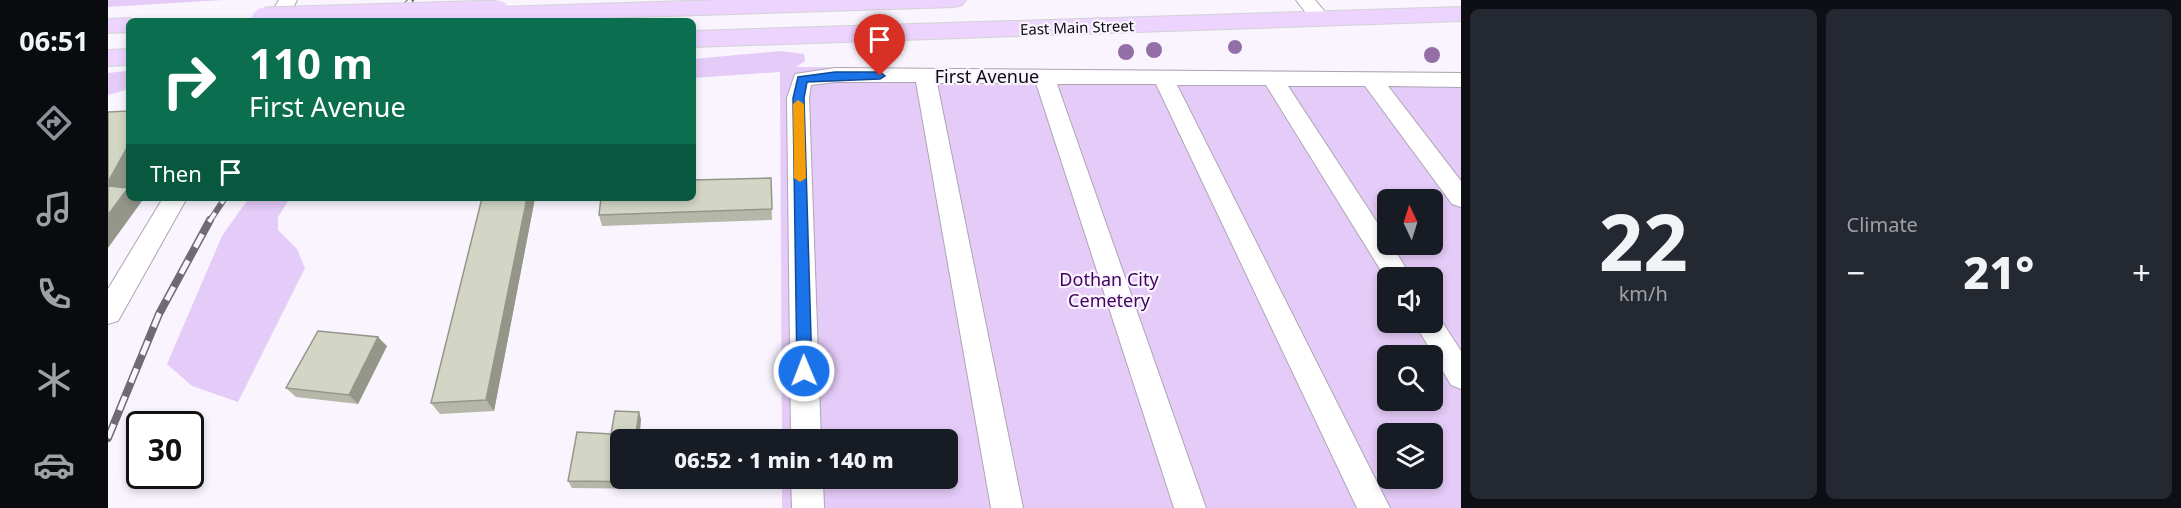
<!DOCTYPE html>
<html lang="en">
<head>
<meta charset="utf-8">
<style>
  :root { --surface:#171b24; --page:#242831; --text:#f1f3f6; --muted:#9ea1a6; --accent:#8c9099 }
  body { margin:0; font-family:"Noto Sans",sans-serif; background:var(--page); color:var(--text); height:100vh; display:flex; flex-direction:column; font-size:22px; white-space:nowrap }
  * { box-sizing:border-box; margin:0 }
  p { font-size:20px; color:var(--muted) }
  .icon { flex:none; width:33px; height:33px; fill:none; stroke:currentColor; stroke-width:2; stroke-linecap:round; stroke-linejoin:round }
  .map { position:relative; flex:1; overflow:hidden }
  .sheet { display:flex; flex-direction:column; gap:9px; padding:9px; background:#0d0f14; width:720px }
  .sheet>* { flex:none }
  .top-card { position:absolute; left:18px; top:18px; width:570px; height:183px; border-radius:9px; box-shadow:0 3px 9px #0003; background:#0b6e4f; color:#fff; overflow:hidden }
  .needle { width:39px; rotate:356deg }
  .controls { position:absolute; left:1269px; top:189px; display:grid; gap:12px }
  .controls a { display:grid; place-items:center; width:66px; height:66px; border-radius:9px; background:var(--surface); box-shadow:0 3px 9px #0003; font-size:30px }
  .speed { position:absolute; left:18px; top:411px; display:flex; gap:12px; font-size:30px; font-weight:700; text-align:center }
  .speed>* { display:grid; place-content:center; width:78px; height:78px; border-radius:50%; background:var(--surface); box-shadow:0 3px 9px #0003; line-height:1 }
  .speed .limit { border:3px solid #111; border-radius:9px; background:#fff; color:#111 }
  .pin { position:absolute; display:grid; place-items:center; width:51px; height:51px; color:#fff; margin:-62px -26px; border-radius:50% 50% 50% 0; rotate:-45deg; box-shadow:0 0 6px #0007 }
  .pin .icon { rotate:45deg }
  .me { position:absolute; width:66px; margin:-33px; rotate:359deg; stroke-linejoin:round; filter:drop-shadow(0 0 4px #0008) }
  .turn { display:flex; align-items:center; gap:21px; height:126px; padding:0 24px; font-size:27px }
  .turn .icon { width:78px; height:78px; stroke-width:2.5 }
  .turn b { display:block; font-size:42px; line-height:51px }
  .then { display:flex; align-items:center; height:57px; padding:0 24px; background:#0003; gap:12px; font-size:22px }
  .big { font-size:45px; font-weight:800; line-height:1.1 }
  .sheet .tile { flex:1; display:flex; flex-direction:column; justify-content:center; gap:9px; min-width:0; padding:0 21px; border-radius:9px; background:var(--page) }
  .sheet .dial { align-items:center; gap:0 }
  .dial b { font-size:78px; line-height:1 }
  .heat { display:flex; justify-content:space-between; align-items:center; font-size:33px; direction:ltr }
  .sheet .tiles { flex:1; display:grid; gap:9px; grid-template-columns:repeat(2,1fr) }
  .trip { position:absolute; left:502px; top:429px; width:348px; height:60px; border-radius:9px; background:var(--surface); box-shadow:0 3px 9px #0003; font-weight:800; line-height:60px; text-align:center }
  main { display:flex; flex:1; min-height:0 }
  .menu { display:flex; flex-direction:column; width:108px; justify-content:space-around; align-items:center; background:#090b0e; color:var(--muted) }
  .menu .icon { width:42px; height:42px }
  .menu .current { color:var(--accent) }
  .menu b { font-size:27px; color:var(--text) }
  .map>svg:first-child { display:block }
</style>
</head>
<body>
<main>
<nav class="menu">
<b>06:51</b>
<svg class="icon current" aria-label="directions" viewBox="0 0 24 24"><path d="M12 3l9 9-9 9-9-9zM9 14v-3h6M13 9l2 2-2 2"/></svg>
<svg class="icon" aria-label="music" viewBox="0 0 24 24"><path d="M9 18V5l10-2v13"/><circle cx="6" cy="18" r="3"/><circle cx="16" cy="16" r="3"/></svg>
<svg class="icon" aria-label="phone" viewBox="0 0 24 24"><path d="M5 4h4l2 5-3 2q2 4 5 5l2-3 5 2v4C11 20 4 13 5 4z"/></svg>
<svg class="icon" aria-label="climate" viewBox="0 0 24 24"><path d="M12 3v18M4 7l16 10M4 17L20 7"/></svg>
<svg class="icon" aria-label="car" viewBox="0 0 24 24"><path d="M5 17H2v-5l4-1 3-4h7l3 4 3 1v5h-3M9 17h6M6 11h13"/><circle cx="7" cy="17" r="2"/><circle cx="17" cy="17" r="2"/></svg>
</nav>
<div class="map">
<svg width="1353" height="508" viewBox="0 0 1353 508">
  <rect width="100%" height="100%" fill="#f9f4fe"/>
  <path fill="#e5cbf8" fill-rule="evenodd" d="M0,0h115l-115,7z
    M673,51l23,3 1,7 -9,6 665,5v436h-679v-29l166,-1v-38l-166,-1 -2,-367 -87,6v-19zM1280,200h44v44h-44zM1280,278h44v44h-44zM1280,356h44v44h-44zM1280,434h44v44h-44z
    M18,71l3,1v17l-21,6v-22z
    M141,198h41l-12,19v13l19,19 8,19 -67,134 -46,-16 -25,-22 55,-128z"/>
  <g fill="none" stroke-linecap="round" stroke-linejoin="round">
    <g stroke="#ada5b4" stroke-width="2">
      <path id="minor" d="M171,0h18l-11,21h-20z
        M1188,0h19l16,19 -3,4h-14z
        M727,68l626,5v14l-73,-1 73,95v26l-9,-3 -87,-118h-77l100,153v5h3l21,34h-24v4l-122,-197h-89l213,423h-33l-201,-424h-99l149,424h-32l-138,-425h-99l86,425h-32l-75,-426h-81l-24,3 -2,13 12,342h-30l-4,-342 8,-24z
        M55,198h24l-69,123 -10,3v-35z
        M1324,312l5,2 24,37v38l-10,-4 -37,-63h18z
        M683,478h32l1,30h-32z"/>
    </g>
    <g stroke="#d4d3d4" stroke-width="2">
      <path id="major" d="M613,0h245l-4,5 -8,2 -450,14 -15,-2 -4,-5 4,-5 8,-2z
        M1353,7v14l-768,26v-16z
        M21,18l9,3h-9v11l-21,1v-14z
        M21,49v16l-21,1v-16z"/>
    </g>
    <use href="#minor" fill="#fff" fill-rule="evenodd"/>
    <use href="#major" fill="#ecd4fe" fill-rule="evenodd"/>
    <g stroke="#6f6b72" stroke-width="6">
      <path id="rail-far1" d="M281,21l22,-21
        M101,222l16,-24"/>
    </g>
    <g stroke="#6f6b72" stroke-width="8">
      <path id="rail" d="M0,438l51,-124 51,-94"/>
    </g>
    <use href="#rail-far1" stroke="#f9f4fe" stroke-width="4" stroke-dasharray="11" stroke-linecap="butt"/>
    <use href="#rail" stroke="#f9f4fe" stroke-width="5" stroke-dasharray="15" stroke-linecap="butt"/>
    <g stroke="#d4d3d4" stroke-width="29" stroke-linecap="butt">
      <path id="major-bridge" d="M157,21l232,-7"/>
    </g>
    <use href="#major-bridge" stroke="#ecd4fe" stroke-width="27"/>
  </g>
  <g fill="#946ea7">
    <circle cx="1127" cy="47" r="7"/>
    <circle cx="1046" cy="50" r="8"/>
    <circle cx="1018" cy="52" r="8"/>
    <circle cx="1324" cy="55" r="8"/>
  </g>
  <path fill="#b5b8a9" d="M663,178l1,42 -170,6 -3,-11z
    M374,198h53l-41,213 -54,3 -9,-11z
    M279,346l-29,58 -62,-7 -10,-9z
    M533,419l-2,21h-18v38h121v4l-88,-2 -1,9 -81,-1 -4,-7 43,-47z"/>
  <path fill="#94968a" d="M21,144v38l-8,15 7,-9 1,1v9h10l3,3 -34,47v-66z
    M419,198h8l-41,213 -8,-11z
    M270,337l9,9 -29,58 -9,-9z
    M531,412l2,7 -2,21h-4z
    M543,478h3v2l-1,9 -2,-7z"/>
  <path fill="#d3d6c5" stroke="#94968a" stroke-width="1.5" d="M21,111v33l-21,38v-70z
    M663,178l1,31 -173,6 2,-17h92v-18z
    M0,186l20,2 -20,27z
    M374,198h45l-41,202 -55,3z
    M210,331l60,6 -29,58 -63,-7z
    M507,411l24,1 -4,28h-14v38h30v4l-83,-1 9,-49 34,2z
    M571,431l65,2 -1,7h-65z"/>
  <path fill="#1a73e8" stroke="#114b97" stroke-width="1.5" d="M727,72h45l5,4 -5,3 -73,3 -3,16 8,273 -2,5 -6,2 -5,-2 -2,-5 -4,-273 5,-21z"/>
  <path fill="#f59e0b" d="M690,100l6,4 2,74 -6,4 -6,-4 -1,-74z"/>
  <g text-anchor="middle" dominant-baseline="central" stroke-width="4.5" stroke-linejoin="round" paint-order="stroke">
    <g font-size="15" fill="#0e0b10" stroke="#f9f4fe">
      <text transform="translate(969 27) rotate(-2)">East Main Street</text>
    </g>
    <g font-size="18" fill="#0e0b10" stroke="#f9f4fe">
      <text x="879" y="76">First Avenue</text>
    </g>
    <g font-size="18" fill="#420060" stroke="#f9f4fe">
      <text x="1001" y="279">Dothan City<tspan x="1001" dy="21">Cemetery</tspan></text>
    </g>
  </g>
</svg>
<div class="controls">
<a><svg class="needle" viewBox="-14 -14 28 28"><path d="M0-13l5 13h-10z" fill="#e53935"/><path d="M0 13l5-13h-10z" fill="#9ea1a6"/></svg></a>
<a><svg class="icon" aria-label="sound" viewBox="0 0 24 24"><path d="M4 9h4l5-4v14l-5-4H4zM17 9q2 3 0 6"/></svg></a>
<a><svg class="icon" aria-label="search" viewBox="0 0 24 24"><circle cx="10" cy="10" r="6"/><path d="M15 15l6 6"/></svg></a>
<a><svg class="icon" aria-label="layers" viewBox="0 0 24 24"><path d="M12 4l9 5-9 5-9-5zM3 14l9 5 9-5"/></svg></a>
</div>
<div class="speed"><div class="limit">30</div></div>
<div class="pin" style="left:772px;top:76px;background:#d93025"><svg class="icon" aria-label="arrive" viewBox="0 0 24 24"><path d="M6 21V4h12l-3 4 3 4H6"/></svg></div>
<svg class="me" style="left:696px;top:371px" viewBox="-20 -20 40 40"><circle r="17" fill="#1a73e8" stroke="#fff" stroke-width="3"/><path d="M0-11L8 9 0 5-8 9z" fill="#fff"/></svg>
<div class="trip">06:52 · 1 min · 140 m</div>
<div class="top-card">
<div class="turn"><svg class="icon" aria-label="right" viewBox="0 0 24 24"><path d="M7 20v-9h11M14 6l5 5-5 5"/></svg><div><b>110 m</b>First Avenue</div></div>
<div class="then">Then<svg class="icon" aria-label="arrive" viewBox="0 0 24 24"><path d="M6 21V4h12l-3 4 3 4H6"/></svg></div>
</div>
</div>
<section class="sheet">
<div class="tiles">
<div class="tile dial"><b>22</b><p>km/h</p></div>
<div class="tile"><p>Climate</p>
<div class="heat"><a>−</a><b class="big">21°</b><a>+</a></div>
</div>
</div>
</section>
</main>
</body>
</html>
